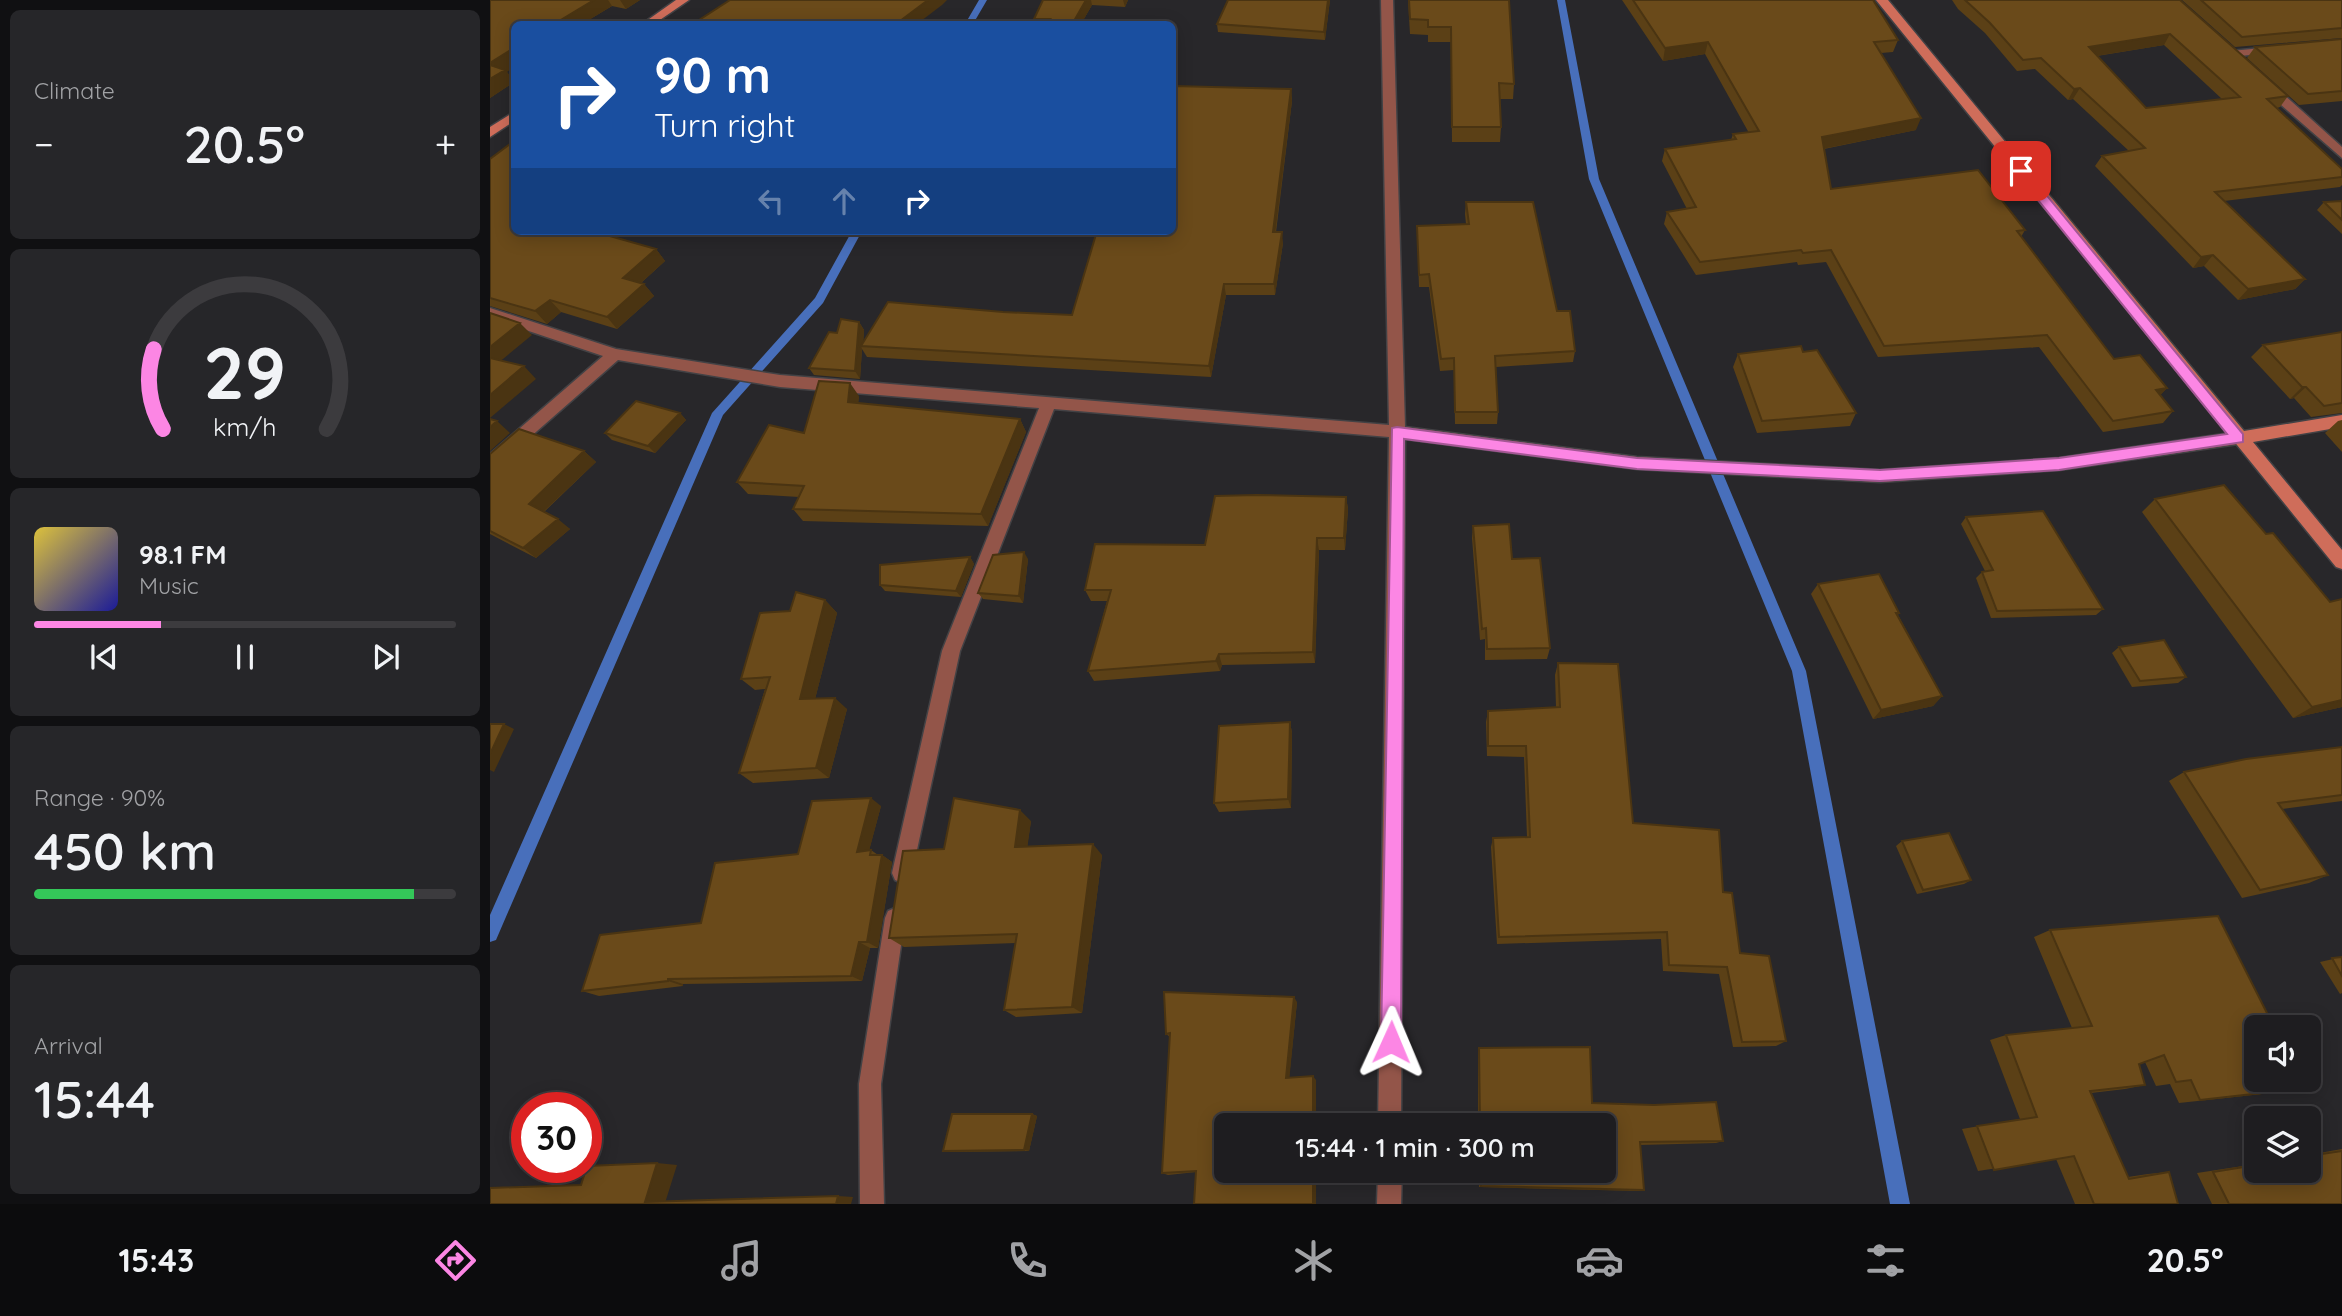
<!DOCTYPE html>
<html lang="en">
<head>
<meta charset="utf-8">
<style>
  :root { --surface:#1e1d20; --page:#262629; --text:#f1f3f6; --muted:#a1a2a5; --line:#3c3b3e; --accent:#fc86e4 }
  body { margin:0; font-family:Quicksand,sans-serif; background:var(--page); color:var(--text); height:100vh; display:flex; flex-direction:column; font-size:26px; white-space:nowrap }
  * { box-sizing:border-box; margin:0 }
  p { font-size:23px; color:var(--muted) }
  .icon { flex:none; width:38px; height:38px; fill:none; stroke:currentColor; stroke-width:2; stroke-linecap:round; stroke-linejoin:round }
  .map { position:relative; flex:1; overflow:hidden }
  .side { display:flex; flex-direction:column; gap:10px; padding:10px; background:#101012; width:490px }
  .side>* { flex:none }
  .guide { position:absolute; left:21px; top:21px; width:665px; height:214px; border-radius:10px; box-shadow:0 4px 18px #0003,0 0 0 2px var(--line); background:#1a4fa0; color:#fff; overflow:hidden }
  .controls { position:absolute; left:1754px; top:1015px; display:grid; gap:14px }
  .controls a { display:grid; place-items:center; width:77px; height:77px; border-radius:10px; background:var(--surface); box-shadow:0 4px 18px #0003,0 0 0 2px var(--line); font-size:35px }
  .speed { position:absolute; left:21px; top:1092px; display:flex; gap:14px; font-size:35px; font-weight:700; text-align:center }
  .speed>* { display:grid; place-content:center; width:91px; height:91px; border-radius:50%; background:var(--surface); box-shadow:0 4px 18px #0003,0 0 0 2px var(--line); line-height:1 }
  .speed .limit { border:10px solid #d22; background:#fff; color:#111 }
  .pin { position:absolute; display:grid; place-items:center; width:60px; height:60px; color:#fff; margin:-30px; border-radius:14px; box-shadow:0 4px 10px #0006 }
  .me { position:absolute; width:77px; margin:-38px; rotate:1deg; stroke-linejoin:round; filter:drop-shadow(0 0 5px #0008) }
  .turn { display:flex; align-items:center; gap:24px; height:147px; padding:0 28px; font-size:32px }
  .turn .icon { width:91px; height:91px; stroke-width:2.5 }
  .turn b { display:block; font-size:49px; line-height:60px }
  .lanes { display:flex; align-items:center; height:66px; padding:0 28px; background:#0003; justify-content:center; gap:35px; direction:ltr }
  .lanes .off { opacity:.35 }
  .big { font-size:52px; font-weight:600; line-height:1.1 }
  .side .tile { flex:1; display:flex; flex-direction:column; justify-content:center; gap:10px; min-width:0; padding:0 24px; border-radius:10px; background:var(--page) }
  .side .dial { align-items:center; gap:0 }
  .dial svg { height:182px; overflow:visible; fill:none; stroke:var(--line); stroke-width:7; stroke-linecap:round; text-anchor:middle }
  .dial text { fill:var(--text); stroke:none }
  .song { display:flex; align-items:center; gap:21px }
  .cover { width:84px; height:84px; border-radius:10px; background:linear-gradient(135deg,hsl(50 70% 55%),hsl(240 70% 35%)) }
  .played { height:7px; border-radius:4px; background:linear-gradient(90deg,var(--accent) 30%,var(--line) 30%) }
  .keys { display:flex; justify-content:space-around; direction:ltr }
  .heat { display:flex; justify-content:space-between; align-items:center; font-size:38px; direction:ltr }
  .charge { height:10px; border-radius:5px; background:linear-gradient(90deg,#34c759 90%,var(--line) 0) }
  .trip { position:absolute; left:724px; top:1113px; width:402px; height:70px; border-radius:10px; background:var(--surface); box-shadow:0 4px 18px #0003,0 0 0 2px var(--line); font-weight:600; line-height:70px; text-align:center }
  .tabs { display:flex; height:112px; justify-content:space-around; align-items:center; background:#0c0c0d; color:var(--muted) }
  .tabs .icon { width:49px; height:49px }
  .tabs .active { color:var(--accent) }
  .tabs b { font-size:32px; color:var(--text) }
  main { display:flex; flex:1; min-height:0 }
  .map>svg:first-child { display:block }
</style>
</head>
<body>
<main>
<section class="side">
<div class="tile"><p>Climate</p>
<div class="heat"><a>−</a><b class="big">20.5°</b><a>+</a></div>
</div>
<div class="tile dial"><svg viewBox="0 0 100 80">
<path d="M14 69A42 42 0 1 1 86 69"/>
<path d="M14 69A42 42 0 0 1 10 34" stroke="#fc86e4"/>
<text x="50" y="56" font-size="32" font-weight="700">29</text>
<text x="50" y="72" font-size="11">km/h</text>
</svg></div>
<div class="tile">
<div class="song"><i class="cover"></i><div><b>98.1 FM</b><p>Music</p></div></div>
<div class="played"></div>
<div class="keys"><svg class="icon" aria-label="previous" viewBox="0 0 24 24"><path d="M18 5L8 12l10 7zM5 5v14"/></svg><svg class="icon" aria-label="pause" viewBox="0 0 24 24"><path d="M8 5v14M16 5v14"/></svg><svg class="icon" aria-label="next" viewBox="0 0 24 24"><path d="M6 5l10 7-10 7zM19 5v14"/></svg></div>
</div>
<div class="tile"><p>Range · 90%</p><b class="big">450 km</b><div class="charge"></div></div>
<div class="tile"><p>Arrival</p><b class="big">15:44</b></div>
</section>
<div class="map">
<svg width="1852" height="1204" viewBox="0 0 1852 1204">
  <rect width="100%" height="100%" fill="#28272a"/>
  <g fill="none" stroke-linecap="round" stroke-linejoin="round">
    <path fill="#486fbb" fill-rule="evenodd" d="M489,0h8l-14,24h-8z
      M1067,0h8l34,179 207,492 104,533h-20l-98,-533 -203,-492z
      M362,231h10l-39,72 -100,112 -227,525 -6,2v-27l222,-502 103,-115z"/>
    <g stroke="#434245" stroke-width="3">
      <path id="street" d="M891,0h12l12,427 232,30 243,13 179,-12 179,-26 8,6 -8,6 -179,26 -179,12 -243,-13 -232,-30 -4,686h-23l11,-688 -335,-28 -94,242 -48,222 -3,7 -7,3 -7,-3 -3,-7 50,-222 97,-243 -259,-21 -162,-27 -122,107 -6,2v-15l113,-98 -113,-38v-10l126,41 164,26 609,50z
        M1782,47l4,1v4l-45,5 -6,-3 6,-3z
        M1774,84h8l70,63v11l-78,-68z
        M405,908l7,3 3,7 -24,166 3,120h-24l-1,-120 26,-166 3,-7z
        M888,1171h24l-1,33h-24z"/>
    </g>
    <g stroke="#434245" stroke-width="3">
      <path id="secondary" d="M186,0h13l-35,24h-12z
        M1386,0h12l356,431 98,-16v12l-89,15 89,108v19l-6,-2z
        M24,112v9l-24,16v-10z"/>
    </g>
    <use href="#street" fill="#935549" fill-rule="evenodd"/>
    <use href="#secondary" fill="#cf6d5a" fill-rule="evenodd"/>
  </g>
  <path fill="#5b4016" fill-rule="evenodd" d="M0,0h150l-14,9 -14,-3 -30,18h-68l-7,48 7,10 -24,16z
    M553,0h85l-3,7 -33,-2 -11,19h-45l-2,-5z
    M840,0l-5,40 -107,-8 -1,-8z
    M918,0h101l5,84 -1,15h-14l2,28 -1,15h-48l-1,-100h-23v-7l-18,-1z
    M1132,0h251l25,40 -5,12 -12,1 35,77 -92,19 7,40 194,41 -4,7 93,122 53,29 -7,7 13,16 -10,12 -60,9 -64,-85 -161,10 -52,-95 -28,3 -1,-3 -101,13 -32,-51 3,-12 20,-3 -25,-48 3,-12 66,-9 2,-6 16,-1 -44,-79 -42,7z
    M1462,0h228l108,96 -8,11 -3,1 65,61v16l-2,2 -116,14 81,78 -10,10 -57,11 -34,-34 -11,2 -98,-102 7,-10 27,-5 -56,-52 -5,1 -33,-31 -18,2 -32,-38 -27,-24zM1674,45l58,54 -76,9 -49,-52z
    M1692,0h160v38l-107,9z
    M1852,39v62l-43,4 -52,-47 8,-11z
    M801,89l1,12 -16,131 7,11 -8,52h-49l-15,82 -344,-20 -5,-8 -2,30 -46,-4 -5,-7 28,-35 22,-11 5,8 -1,13 140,-31 69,3z
    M0,159l24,72 142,18 9,12 -24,22 3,1 10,12 -37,33 -56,-17 -14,12 -57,-18z
    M1852,201v33l-25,-24 7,-8z
    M976,202l91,109 18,40 -2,11 -77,5 2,45 -1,12h-42l-1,-54 -14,1 -11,-84h-10l-2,-61 49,-2 -1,-10z
    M1852,332v81l-31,4 -17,-19 -4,1 -39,-42 12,-12z
    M1313,352l53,61 -6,13 -93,7 -24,-66 5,-13z
    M369,396l-1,7 162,16 6,13 -38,94 -185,-5 -10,-12 6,-12 -51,-3 -11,-12 67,-49z
    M190,413l6,7 -31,33 -43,-13 -7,-7z
    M1852,420v32l-17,-19 13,-12z
    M94,451l12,11 -52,50 26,17 -34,29 -46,-24v-80z
    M856,497l2,12 -3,41h-26l-4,113 -93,2 -2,6 -126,10 -6,-10 19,-70h-16l-6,-11 120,-45z
    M1665,499l111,35 64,68 12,105 -49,11 -151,-206z
    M1476,517l137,92 -7,6 -105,3 -15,-40 6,-6 3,-1 -24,-47z
    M983,526l39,33 38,89 -3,11 -62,1v-21l-5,1 -8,-102z
    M480,557l4,7 -13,33 -76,-6 -5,-6z
    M538,559l-5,44 -40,-4 -5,-6z
    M1328,584l81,29 -1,2 44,81 -9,10 -60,13 -62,-125z
    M335,600l12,13 -22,86 32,10 -18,69 -76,5 -14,-10 26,-84 -10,1 -14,-11 49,-68z
    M1629,647l67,30 -8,6 -46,4 -20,-34z
    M1068,663l75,160 90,69 17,61 46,88 -10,5 -43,1 -14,-73 -56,-3 -2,-32 -164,5 -6,-97 2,-9 34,-1 -3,-80 -37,-1 -1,-34 2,-11 68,-4 -1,-32z
    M800,722l2,11 -1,75 -72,4 -5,-9z
    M1852,747v54l-60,8 46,66 -19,8 -67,15 -73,-117 15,-9z
    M391,806l-12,44h2l7,5h4l10,7 -14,86h-8l-8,33 -179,3v2l-84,10 -17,-5 119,-68 97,-69z
    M541,821l-4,26 75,8 -20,158 -66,4 -12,-7 12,-67 -112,4 -15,-9 55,-89z
    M1412,841l69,39 -7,4 -47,10 -21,-48z
    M1560,930l255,158 -24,4 -102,11 -9,-19 -14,2 -11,-24 -6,2 6,21 -20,4 -34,4 37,84 20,-3 21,-2 9,32h-103l-19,-45 -78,12 -16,-42 58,-10 -30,-79 16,-5 66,-7 -38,-91z
    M1852,957v36l-2,1 -20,-32z
    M807,1002l-8,76 27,2v124h-122l2,-32 -28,3 -6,-2 8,-136 -4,-3z
    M989,1048l113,55 131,38 -7,2 -76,2 4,45 -5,1 -160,-4v-16h126v-46h-127v-73z
    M542,1114l5,2 -8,35 -79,1 -7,-1z
    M1852,1149v55h-130l-15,-31 59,-9v7h52v-16z"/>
  <path fill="#4a3412" d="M104,0h14l4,6 -30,18h-28z
    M130,0h20l-14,9z
    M438,0h19l-5,5 -25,19h-21z
    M596,0h5l1,5 -11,19h-6l-1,-3z
    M633,0h5l-3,7z
    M838,0h2l-5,40 -1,-8z
    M1680,34l-6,11 -81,13 6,-11z
    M1218,42l-3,12 -42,7 2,-13z
    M24,48v19l-7,5 7,10 -24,16v-35z
    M1590,88l-7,11 -5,1 6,-11z
    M801,89l1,12 -18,142 -1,-11z
    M1431,118l-5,12 -99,20 5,-13z
    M792,232l1,11 -8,52 -1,-11z
    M166,249l9,12 -32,29 -10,-12z
    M1723,255l-9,11 -11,2 8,-11z
    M1815,279l-10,10 -57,11 10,-11z
    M154,284l10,12 -37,33 -10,-12z
    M734,284l2,11 -15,82 -2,-11z
    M60,300l11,12 -14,12 -12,-13z
    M369,322l5,8 -1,17 -2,-1 1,3 -2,30 -5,-8z
    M30,323l12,12 -40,33 -2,-2v-19z
    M34,366l12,13 -46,39v-23z
    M360,383l9,13 -2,19 -9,-13z
    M1812,387h4l-12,11 -4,1z
    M1677,388l-11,12v-10z
    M190,413l6,7 -31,33 -7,-7z
    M530,419l6,13 -38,94 -7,-12z
    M7,421l13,12 -20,18v-24z
    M94,451l12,11 -55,52 -12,-10z
    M856,497l2,12 -3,41 -1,-12z
    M68,519l12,10 -34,29 -13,-10z
    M827,538l2,12 -4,113 -2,-11z
    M534,552l4,7 -5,44 -4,-7z
    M480,557l4,7 -13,33 -5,-6z
    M335,600l12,13 -25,98 -12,-12z
    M729,654l3,11 -2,6 -4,-10z
    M1452,696l-9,10 -60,13 8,-9z
    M345,698l12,11 -18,69 -13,-10z
    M1852,700v7l-49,11 19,-11z
    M800,722l2,11 -1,75 -3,-9z
    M14,724l10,5 -20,43 -4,-2v-16z
    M381,798l10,8 -14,53 -10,-7z
    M530,810l11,11 -5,36 -11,-10z
    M603,844l9,11 -20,158 -10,-6z
    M392,855l10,7 -14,86 -11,-6z
    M369,942l11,6 -8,33 -11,-5z
    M178,979l15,5v2l-15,-5z
    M804,997l3,5 -8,80 -3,-4z
    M823,1076l3,4v45h-3z
    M542,1114l5,2 -8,35 -5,-1z
    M167,1163l20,2 -12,38 -20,-1z
    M823,1171h3v33h-3z
    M348,1196l15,1 -2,7h-15z"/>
  <path fill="#6a4a1a" stroke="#4a3412" stroke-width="2" fill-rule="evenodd" d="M0,0h104l-40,24h-40v24l-24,15z
    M240,0h198l-32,24h-203z
    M553,0h43l-12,21 -18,-1 7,4h-17l4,-5h-16z
    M738,0h100l-4,32 -107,-8z
    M919,0h100l5,84 -15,-1 2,44h-49l-1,-100h-23v-7l-18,-1z
    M1143,0h240l25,40 -24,2 47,76 -99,19 9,52 147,-19 47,60 -8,1 97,128 26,-4 27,33 -11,2 17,21 -60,10 -66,-86 -163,11 -53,-96 -28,3 -2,-3 -101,12 -33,-50 29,-5 -31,-58 71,-10 -3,-5 26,-3 -51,-89 -43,6z
    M1475,0h215l108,96 -21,3 75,70v8l-127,15 90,87 -57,10 -35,-34 -12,2 -99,-101 43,-8 -65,-60 -6,1 -33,-31 -18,2 -33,-37zM1680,34l70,63 -94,11 -57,-61z
    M1711,0h141v28l-100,9z
    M1852,39v52l-34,3 -53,-47z
    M0,65l15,5 -15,9z
    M683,86l118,3 -18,143h9l-8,52h-50l-15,82 -348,-20 27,-44 115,10 69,3 25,-84h75z
    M24,141v90h78l64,18 -33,29 21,6 -37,33 -57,-17 -15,11 -45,-13v-139z
    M1852,201v19l-18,-18z
    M976,202h67l24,109h13l5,40 -80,5 3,56h-43l-1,-54 -13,1 -12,-85 -10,1 -2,-49 52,-2z
    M0,313l30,10 -30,24z
    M351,319l18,3 -4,49 -46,-3 20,-36 8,1z
    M1852,332v71l-18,3 -18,-19h-4l-39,-42z
    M1311,346l2,6 14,-2 39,63 -94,8 -24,-67z
    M0,358l34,8 -34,29z
    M329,381l31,2 -2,19 172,17 -39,95 -188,-5 11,-23 -67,-4 32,-57 35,8z
    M146,401l44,12 -32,33 -43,-13z
    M0,419l7,2 -7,6z
    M29,429l65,22 -55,53 29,15 -35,29 -33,-17v-77z
    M1734,485l42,49 7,-1 57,69 12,-3v101l-30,7 -157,-208z
    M767,495l89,2 -2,41h-27l-4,114 -94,2 -3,7 -128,10 23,-81h-26l10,-46 110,1 10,-49z
    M1553,511l60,98 -106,2 -15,-39 11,-2 -27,-53z
    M1019,524l3,35 28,-1 10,90 -63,1 -1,-21 -4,1 -9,-103z
    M534,552l-5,44 -41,-3 15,-38z
    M480,557l-14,34 -76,-6v-20z
    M1389,574l20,39h-3l46,83 -61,14 -63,-126z
    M306,592l29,8 -25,99 35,-1 -19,70 -77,5 31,-96 -29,2 19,-66 30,-2z
    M1674,640l22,37 -46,4 -21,-34z
    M1068,663l60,1 15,159 86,7 4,62 9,1 8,60 29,3 17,85 -44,1 -15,-75 -58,-2 -2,-33 -168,5 -6,-99 37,-1 -4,-91h-38v-35l72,-4z
    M800,722l-2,77 -74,4 5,-77z
    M0,724h14l-14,30z
    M1852,747v48l-64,8 50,72 -68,15 -76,-118 62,-13z
    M381,798l-14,54 14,-2 -1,5h12l-15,87h-8l-8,34 -183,3v2l-86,10 18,-56 101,-12 14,-60 83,-9 14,-53z
    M464,798l66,12 -5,37 78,-3 -21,163 -68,3 13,-76 -128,4 14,-87 41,-2z
    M1459,833l22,47 -48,10 -21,-49z
    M1728,916l56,111h-18v53h44l5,8 -105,12 -9,-20 -15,2 -12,-27 -25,9 6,21 -55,6 39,88 40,-7 9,32h-84l-20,-48 -80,14 -17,-44 60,-9 -31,-82 86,-9 -42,-96z
    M1852,957v19l-10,-18z
    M674,992l130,5 -8,81 27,-2v49h-86v46h86v33h-119l2,-33 -34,2 8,-140 -4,1z
    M1100,1047l2,56 62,2 62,-3 7,39 -83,1 4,48 -163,-4 -1,-15h125v-46h-125l-1,-77z
    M462,1114h80l-8,36 -81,1z
    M1852,1151v53h-113l-16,-32 43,-7v6h52v-15z
    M167,1163l-12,39 193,-6 -2,8h-346v-16l91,-3 6,-19z"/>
  <path fill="#fc86e4" stroke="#a45794" stroke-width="2" d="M1531,168l4,1 218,265v8l-184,28 -179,11 -243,-12 -233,-30 -3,603 -3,7 -7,3 -7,-3 -3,-7 11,-614 5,-1 240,31 243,12 179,-12 168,-24 -210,-260 -2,-3z"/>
</svg>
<div class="controls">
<a><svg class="icon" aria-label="sound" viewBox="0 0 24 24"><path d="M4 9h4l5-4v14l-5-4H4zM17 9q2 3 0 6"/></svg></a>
<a><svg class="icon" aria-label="layers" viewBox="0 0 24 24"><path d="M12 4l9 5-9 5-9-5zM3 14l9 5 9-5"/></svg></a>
</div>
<div class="speed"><div class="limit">30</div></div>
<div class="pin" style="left:1531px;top:171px;background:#d93025"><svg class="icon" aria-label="arrive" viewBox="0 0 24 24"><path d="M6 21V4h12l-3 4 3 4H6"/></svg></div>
<svg class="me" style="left:901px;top:1042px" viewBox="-20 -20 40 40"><path d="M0-17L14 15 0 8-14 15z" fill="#fc86e4" stroke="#fff" stroke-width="4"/></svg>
<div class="trip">15:44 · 1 min · 300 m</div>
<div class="guide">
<div class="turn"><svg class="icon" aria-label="right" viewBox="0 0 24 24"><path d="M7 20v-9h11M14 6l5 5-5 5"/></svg><div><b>90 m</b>Turn right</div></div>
<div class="lanes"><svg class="icon off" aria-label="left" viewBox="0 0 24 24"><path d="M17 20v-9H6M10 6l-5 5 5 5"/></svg><svg class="icon off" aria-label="ahead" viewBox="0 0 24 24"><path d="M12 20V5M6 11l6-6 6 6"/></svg><svg class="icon" aria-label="right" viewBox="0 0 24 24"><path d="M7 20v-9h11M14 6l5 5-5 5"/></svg></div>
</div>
</div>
</main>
<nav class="tabs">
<b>15:43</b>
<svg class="icon active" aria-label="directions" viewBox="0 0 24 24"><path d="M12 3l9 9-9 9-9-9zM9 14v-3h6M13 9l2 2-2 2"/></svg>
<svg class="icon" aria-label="music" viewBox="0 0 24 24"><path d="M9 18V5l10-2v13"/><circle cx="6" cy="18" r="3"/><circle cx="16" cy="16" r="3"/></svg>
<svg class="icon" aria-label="phone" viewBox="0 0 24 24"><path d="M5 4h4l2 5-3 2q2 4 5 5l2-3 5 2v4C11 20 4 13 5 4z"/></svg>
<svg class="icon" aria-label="climate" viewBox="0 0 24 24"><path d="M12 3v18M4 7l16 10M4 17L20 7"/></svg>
<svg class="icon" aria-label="car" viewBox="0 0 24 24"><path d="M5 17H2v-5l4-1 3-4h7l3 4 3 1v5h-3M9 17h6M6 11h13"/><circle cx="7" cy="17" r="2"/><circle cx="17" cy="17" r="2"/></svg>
<svg class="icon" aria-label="filters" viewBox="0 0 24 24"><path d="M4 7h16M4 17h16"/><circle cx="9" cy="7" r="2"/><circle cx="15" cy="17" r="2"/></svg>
<b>20.5°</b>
</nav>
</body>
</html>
